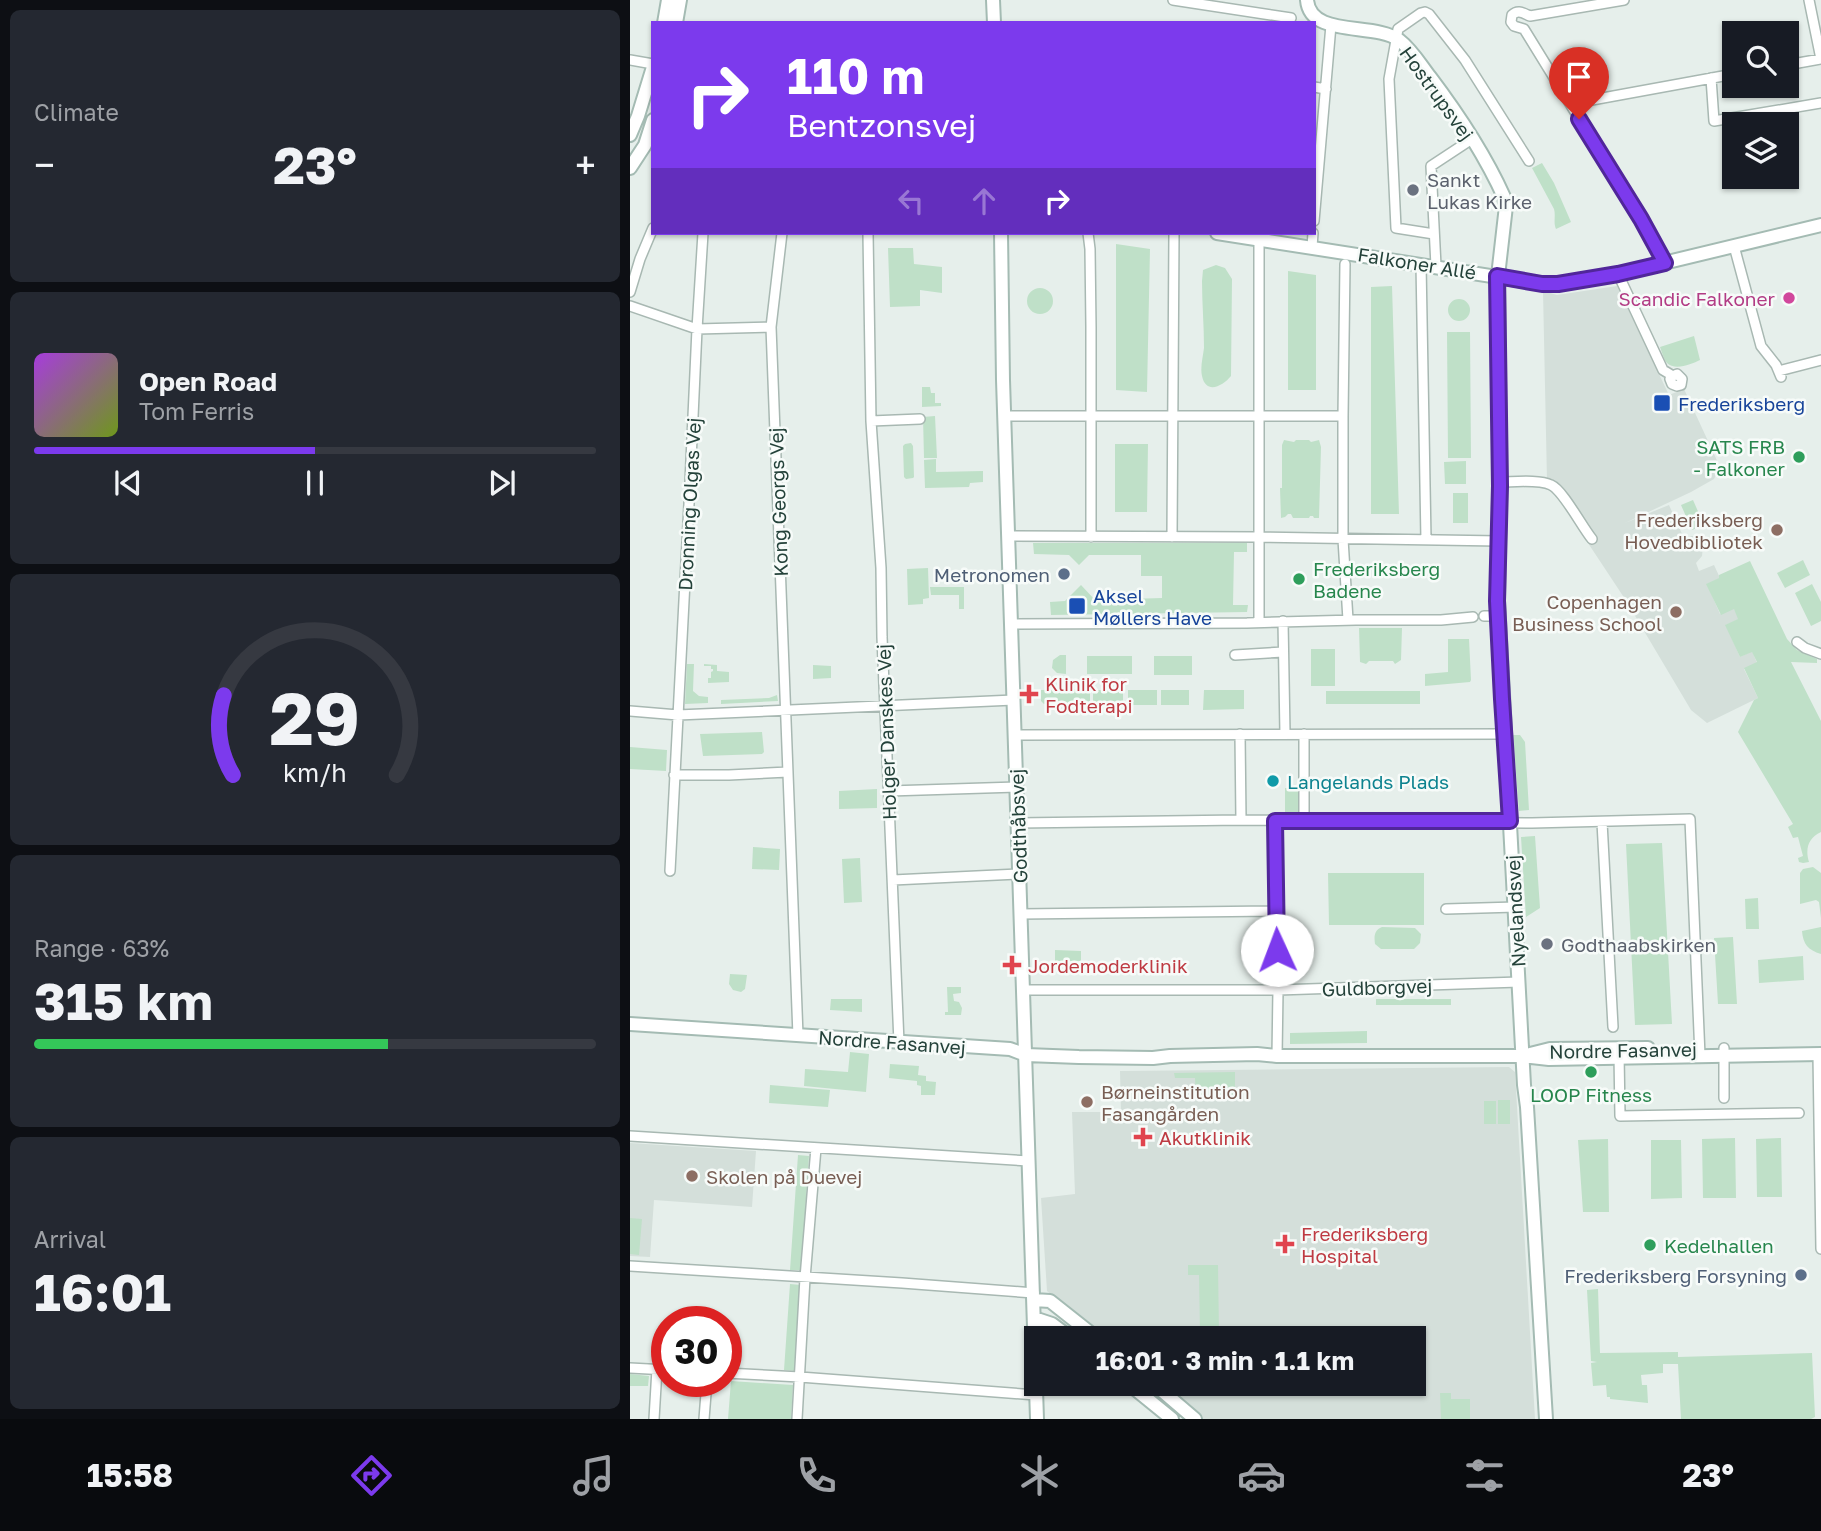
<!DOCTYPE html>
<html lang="en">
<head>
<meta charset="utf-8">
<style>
  :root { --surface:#171b24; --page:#242831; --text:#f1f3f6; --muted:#9ea1a6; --line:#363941; --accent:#7c3aed }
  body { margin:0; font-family:"Golos Text",sans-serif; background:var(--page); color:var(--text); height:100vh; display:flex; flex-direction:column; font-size:26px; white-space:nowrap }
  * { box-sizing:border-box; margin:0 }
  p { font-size:23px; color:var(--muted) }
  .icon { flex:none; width:38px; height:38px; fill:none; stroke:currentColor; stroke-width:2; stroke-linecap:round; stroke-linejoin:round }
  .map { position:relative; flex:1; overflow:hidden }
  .details { display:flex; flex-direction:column; gap:10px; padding:10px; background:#0d0f14; width:630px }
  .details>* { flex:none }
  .top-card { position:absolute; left:21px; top:21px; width:665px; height:214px; border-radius:0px; box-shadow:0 2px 5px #0004; background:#7c3aed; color:#fff; overflow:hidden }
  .tools { position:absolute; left:1092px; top:21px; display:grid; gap:14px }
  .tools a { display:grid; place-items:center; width:77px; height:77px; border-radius:0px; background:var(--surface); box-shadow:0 2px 5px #0004; font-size:35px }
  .speed { position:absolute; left:21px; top:1306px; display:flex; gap:14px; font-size:35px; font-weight:700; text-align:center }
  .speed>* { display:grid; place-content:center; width:91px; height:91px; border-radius:50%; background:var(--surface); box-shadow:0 2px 5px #0004; line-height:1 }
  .speed .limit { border:10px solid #d22; background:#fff; color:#111 }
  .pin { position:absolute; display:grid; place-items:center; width:60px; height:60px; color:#fff; margin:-72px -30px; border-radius:50% 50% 50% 0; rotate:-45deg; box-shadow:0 0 7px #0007 }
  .pin .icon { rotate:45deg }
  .me { position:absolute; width:77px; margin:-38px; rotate:358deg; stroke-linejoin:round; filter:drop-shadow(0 0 5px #0008) }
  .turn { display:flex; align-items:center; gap:24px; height:147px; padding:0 21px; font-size:32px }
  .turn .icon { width:91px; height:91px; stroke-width:2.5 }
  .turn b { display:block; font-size:49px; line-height:60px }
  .lanes { display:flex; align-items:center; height:66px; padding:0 21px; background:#0003; justify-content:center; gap:35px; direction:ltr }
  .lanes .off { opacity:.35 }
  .big { font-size:52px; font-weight:700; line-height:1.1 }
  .details .card { flex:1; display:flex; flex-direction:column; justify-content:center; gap:10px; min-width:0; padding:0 24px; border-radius:10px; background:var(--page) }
  .details .dial { align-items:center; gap:0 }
  .dial svg { height:182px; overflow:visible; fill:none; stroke:var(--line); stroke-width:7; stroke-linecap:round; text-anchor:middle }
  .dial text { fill:var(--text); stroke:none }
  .song { display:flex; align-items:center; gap:21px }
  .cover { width:84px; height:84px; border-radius:10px; background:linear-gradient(135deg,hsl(280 70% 55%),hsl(80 70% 35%)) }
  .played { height:7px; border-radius:4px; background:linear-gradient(90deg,var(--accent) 50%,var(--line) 50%) }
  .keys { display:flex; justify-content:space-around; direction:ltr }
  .heat { display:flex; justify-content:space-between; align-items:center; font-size:38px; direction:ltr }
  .charge { height:10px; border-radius:5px; background:linear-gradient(90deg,#34c759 63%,var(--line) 0) }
  .trip { position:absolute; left:394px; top:1326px; width:402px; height:70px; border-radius:0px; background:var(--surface); box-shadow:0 2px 5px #0004; font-weight:700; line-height:70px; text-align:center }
  .menu { display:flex; height:112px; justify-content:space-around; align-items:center; background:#090b0e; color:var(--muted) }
  .menu .icon { width:49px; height:49px }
  .menu .selected { color:var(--accent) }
  .menu b { font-size:32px; color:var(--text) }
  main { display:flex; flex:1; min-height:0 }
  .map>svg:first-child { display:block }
</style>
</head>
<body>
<main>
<section class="details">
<div class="card"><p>Climate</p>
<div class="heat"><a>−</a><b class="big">23°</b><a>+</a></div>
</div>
<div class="card">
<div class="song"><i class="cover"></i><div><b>Open Road</b><p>Tom Ferris</p></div></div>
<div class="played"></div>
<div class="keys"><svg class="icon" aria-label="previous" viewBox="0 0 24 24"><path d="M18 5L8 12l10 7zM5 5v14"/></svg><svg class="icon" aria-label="pause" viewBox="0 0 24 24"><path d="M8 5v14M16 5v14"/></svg><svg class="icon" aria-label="next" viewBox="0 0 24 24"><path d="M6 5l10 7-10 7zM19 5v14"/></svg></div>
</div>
<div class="card dial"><svg viewBox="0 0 100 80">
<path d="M14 69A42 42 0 1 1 86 69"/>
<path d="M14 69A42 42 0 0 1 10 34" stroke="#7c3aed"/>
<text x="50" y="56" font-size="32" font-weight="700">29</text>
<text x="50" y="72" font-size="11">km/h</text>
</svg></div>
<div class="card"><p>Range · 63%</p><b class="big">315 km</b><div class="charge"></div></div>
<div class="card"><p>Arrival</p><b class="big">16:01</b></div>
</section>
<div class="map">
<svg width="1191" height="1419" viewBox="0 0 1191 1419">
  <rect width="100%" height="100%" fill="#e6efeb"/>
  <path fill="#d4dfda" d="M987,286l52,109 15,-6 36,78 -6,12 -23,13 -66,31 44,-18 14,31h10l8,5 2,5 -1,10 -6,7 3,8 15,-6 6,13 -13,6 13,30 14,-6 5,11 -13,6 14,32 12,-6 5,12 -13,6 14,29 -51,25 -16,-13 -66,-111 -78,-118 -4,-190 14,4z
    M879,1067l6,5 20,347h-332l-43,-35h254v-45h-309l-58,-48 -6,-93 34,-4 -3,-82h49l-1,-41z
    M0,1143l126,8 -4,56 -98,-7 -4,57 -20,-1z"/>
  <path fill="#bfe0c8" d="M912,163l12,20 17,39 -15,7c-3,-7 0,-13 -2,-20l-22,-41z
    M486,244l34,5 -3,143 -31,-2z
    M258,248h25l1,16 28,3v26l-22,-3v16l-30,1z
    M586,265l9,3 7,11 -1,97c-8,10 -25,19 -29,0 -2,-8 1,-20 2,-28 0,-22 -2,-45 -2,-67l1,-11z
    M658,271l28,4v115h-28z
    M762,286l7,228h-28v-227z
    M397 301a13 13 0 1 1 26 0a13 13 0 1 1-26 0Z
    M818 310a11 11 0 1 1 22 0a11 11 0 1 1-22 0Z
    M817,332h23l1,126h-23z
    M1064,336l6,24c-8,4 -25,11 -33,3 -3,-3 -5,-11 -7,-16z
    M292,387h8l1,6h4v10h6v3l-19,1z
    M305,416l2,42h-13l-1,-41z
    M654,440l10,2 2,-2h13l2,2 8,-2 2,7 -2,71h-5l-1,-2h-3l-1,2h-16l-2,-4h-3l-3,3 -4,1 -1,-30h2v-43z
    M281,443l2,3 1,31 -1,1 -7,1 -2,-2 -1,-31 2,-2z
    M485,444h33l-1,68h-32z
    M306,459v13l47,-1v11l-13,1 -1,4 -44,1 -1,-28z
    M836,461v23h-21l-1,-22z
    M823,493h15v30h-15z
    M1063,500l11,25 -12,5 -11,-25z
    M403,543h214v9h-13l-1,53h15l-1,7 -196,3 -1,-13 15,-1 16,-16 14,15 67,-2v-22h-21v-21h-52l-10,10 -10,-10 -35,-1z
    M1173,560l7,15 -25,13 -8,-15z
    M1120,561l37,78 10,11 20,9v4l-26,-1 30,59v111c-13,6 -16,17 -12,30l-6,1 -4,-1 -1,-4 5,-2 -5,-19 -5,1 -5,-11 5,-3 -55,-92 16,-32 4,-2 -14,-30 13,-6 -5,-10 -12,5 -15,-32 13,-6 -4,-10 -13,6 -15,-31 13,-6v-3z
    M298,568l1,30 -6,1v5l-15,1 -1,-36z
    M1182,584l9,18v19l-10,5 -16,-33z
    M300,587h34v22h-5v-14h-28z
    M729,628h43l-1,32 -6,4 -2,-3h-24l-3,3 -6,-2z
    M818,639h21l2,41 -1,2 -45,4v-12l23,-2z
    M681,649h24v37h-24z
    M430,655h6v19l-9,-1 -5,-5 1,-8z
    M457,656h45v18h-45z
    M524,656h38v19h-38z
    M57,664h7l-1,27 6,5 9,1v6l-23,1z
    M74,664l13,1v6l12,1v10l-21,1v-5h3v-6l2,-1v-2h-2v-3h-7z
    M183,665l18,1v12l-18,1z
    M460,689v15h-46l-3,-3v-11z
    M463,690h30v15h-30z
    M498,690h29v15h-29z
    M531,690h28v15h-28z
    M574,690h40v19l-41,1z
    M696,691h94v13h-94z
    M147,695l1,6 -57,3v-4l48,-2z
    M132,732l2,20 -2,2 -59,2 -3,-22z
    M883,735h7l5,7 4,68 -10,1z
    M0,747l37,3 -1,21 -36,-2z
    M655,788h13l1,24h-14z
    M247,789v19l-38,1v-18z
    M905,836l5,72 -14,9 -5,-80z
    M1032,843l10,181 -37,1 -9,-181z
    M123,847l27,2 -1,21 -27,-1z
    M230,858l2,44 -18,1 -2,-44z
    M1183,867l8,6v45l-2,-16 -3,-2 -16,4v-31l3,-4z
    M698,873h96v52h-95z
    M1128,898l1,31h-13l-1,-30z
    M752,927l33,1 6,6 -1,9 -6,6h-33l-6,-5c-1,-7 -1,-14 7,-17z
    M1191,927v27c-13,-4 -18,-10 -19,-23z
    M1103,937l4,67h-19l-4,-66z
    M425,950l26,1v10h-26z
    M1173,956l1,24 -45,3 -1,-23z
    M100,974l17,1 -2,14 -4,3 -8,-2 -4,-6z
    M317,987h14v6l-8,1 1,7 5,1 3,6 -1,7h-16v-3h3z
    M201,999h31v13l-32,-2z
    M746,999h75v6h-75z
    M737,1031v12l-77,1v-11z
    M220,1052l19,2 -3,38 -62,-6 1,-17 43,3z
    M260,1064l29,2 -1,9 8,1v5l10,1 -1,13h-14v-9l-4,-1v-4l-28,-3z
    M605,1072v27l-39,1 -1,-22h-20l-1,-5z
    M140,1085l60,5 -2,17 -59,-4z
    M868,1100h12v24h-12z
    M854,1101h12v23h-12z
    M1105,1138l1,60h-33l-1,-59z
    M1151,1138l1,59h-25l-1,-58z
    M978,1139l1,73h-26l-5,-72z
    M1021,1140h30l1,58 -31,1z
    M168,1155l11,1 -8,114h-11z
    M0,1218l12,1 -3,36 -9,-1z
    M558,1265h30l1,68h-19l-1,-58h-11z
    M160,1284l11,1 -6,86 -11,-1z
    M968,1289l2,64 78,-1v5l134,-4 3,64 -4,2h-130l-3,-55h-15v9l-22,2 1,10h5l1,18 -38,-4v-2h-3l-1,-12 -13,1 -2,-23 6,-1 -6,-1 -4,-71z
    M484,1326c10,0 20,2 24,13h-31l-8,-6 8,-5z
    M0,1374l19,2 -1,10h-18z
    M101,1381l62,4 -2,34h-63z
    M454,1384h28l7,6 -36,3z
    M810,1393h11v6h19v20h-29z"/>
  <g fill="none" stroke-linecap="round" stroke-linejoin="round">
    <g stroke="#a8b8b2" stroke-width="12">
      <path id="street" d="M543,0l118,18
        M994,0l-94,16c-7,-3 -12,-7 -18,-1l-1,7 3,4 10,3 117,190 24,44
        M1179,0l12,59
        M0,60l23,4
        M1157,65l34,-6
        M1081,78l3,43 107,-18
        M684,87l12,2
        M940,104l164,-30
        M684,221l17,-196
        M152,233l-11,94 27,709
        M238,233l3,188 10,147 1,69 17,406
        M458,233l2,16 1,78v210
        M804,234l-38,-6 -7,-149 9,-50 23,-16 4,-1 4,2 36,46 64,101
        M1104,246l27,100 15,19 5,12
        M682,247l1,-14
        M715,264l-2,152v123l5,81
        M791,264l5,276
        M806,266l-5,-100 41,-27
        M988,274l45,96 10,6 4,-2 5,5 -1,6 -4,1 -5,-2 -2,-5 3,-3
        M0,292l10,-33 13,-31
        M0,306l67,23 74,-2
        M1149,371l42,-11
        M374,416h339
        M241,421l49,-2
        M870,482c13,0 39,-3 51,3 12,5 31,42 41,54
        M379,536l249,1 241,4
        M542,537l2,-304
        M854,616h14
        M629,621v-382
        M653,621l2,113
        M382,624l235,-1 109,-3h85l32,-3
        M1167,642l8,6 16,6
        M605,655l48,-3
        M0,711l48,4 336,-15
        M610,734l1,86
        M385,735l490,-1
        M44,775h55l59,-3
        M259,791l128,-4
        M645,821l3,169 -1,66
        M674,821v-87
        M972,822l11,205
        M388,823l223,-3 291,3 158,-4 10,237
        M40,871l19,-367 8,-175 6,-96
        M263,880l127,-6
        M816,909l70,-2
        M391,914l255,-3
        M394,990h254l241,-8
        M1094,1048v50
        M989,1054l1,62 179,-3
        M1188,1055l3,194
        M0,1136l399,25
        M0,1266l272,17 132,10
        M0,1368l37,2
        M96,1373l74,4 236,18
        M24,1419l3,-50
        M74,1419l3,-38
        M167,1419l8,-141 11,-130"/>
    </g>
    <g stroke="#a4bbb3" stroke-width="16">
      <path id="secondary" d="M363,0l1,23
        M677,0c3,38 67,22 92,40 13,10 21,24 31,37 28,37 55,78 74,120l2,9 -8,70 2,206 -2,119 26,484 3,22 19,312
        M34,23l4,-23
        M46,23l4,-23
        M0,135l8,-19 15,-49
        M0,168l15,-23 8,-25
        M371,233l2,147 34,1039
        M587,233l325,51h16l60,-10 203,-49
        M0,1024l380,25 16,6 53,2 74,1 17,-2 87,-2 20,2h246l26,3 272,-5
        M900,1054l20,-5 98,-1
        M404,1300l16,1 48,38
        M404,1318l18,6 20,15
        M499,1384l43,35
        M524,1384l41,35"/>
    </g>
    <use href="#street" stroke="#fff" stroke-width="9"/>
    <use href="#secondary" stroke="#fff" stroke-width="12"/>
  </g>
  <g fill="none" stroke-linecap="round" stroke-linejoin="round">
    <g stroke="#51269a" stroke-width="18">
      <path id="route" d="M647,950l-2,-129h235l-8,-122 -5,-98 3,-115 -3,-210 45,8h16l60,-10 47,-11 -24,-44 -62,-100"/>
    </g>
    <use href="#route" stroke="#7c3aed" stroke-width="12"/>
  </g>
  <g fill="#6b7280" stroke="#f7fbf9" stroke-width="2.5">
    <circle cx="783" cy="190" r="7"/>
    <circle cx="917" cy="944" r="7"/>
  </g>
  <circle fill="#d1479c" stroke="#f7fbf9" stroke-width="2.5" cx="1159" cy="298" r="7"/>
  <g fill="#1a4fb4" stroke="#f7fbf9" stroke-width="2.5">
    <rect x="1023" y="394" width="18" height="18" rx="3.5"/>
    <rect x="438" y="597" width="18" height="18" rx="3.5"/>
  </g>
  <g fill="#2e9e5b" stroke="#f7fbf9" stroke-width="2.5">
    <circle cx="1169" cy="457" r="7"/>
    <circle cx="669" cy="579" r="7"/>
    <circle cx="961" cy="1072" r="7"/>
    <circle cx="1020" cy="1245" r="7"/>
  </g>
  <g fill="#8d6e63" stroke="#f7fbf9" stroke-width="2.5">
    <circle cx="1147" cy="530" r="7"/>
    <circle cx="1046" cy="612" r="7"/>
    <circle cx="457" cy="1102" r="7"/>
    <circle cx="62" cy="1176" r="7"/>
  </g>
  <g fill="#5c6f8a" stroke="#f7fbf9" stroke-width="2.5">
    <circle cx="434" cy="574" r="7"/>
    <circle cx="1171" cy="1275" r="7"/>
  </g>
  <g fill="#e0444e" stroke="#f7fbf9" stroke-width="2.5">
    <path d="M395.5 683.5h7v7h7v7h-7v7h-7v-7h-7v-7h7z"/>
    <path d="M378.5 954.5h7v7h7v7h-7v7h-7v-7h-7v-7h7z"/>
    <path d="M509.5 1126.5h7v7h7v7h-7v7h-7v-7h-7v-7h7z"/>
    <path d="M651.5 1233.5h7v7h7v7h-7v7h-7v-7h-7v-7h7z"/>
  </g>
  <circle fill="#0f9aa8" stroke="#f7fbf9" stroke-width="2.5" cx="643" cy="781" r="7"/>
  <g text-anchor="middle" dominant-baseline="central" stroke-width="5" stroke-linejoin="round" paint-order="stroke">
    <g font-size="19" fill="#24423a" stroke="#f7fbf9">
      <text transform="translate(807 93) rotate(54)">Hostrupsvej</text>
      <text transform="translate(787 263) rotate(9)">Falkoner Allé</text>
      <text transform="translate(148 502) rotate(-92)">Kong Georgs Vej</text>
      <text transform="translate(59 504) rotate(-87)">Dronning Olgas Vej</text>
      <text transform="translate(256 732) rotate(-92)">Holger Danskes Vej</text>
      <text transform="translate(388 826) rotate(-92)">Godthåbsvej</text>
      <text transform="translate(885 911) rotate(-93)">Nyelandsvej</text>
      <text transform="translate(747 987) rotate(-2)">Guldborgvej</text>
      <text transform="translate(262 1042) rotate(4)">Nordre Fasanvej</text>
      <text transform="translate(993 1050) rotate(-1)">Nordre Fasanvej</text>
    </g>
    <g font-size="19" fill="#5b616d" stroke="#f7fbf9" text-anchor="start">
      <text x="797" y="179">Sankt<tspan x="797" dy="22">Lukas Kirke</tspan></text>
      <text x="931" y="944">Godthaabskirken</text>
    </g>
    <g font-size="19" fill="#b23c85" stroke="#f7fbf9" text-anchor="end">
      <text x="1145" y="298">Scandic Falkoner</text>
    </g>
    <g font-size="19" fill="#164399" stroke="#f7fbf9" text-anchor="start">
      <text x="1048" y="403">Frederiksberg</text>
      <text x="463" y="595">Aksel<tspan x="463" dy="22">Møllers Have</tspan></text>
    </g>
    <g font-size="19" fill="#27864d" stroke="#f7fbf9" text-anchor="start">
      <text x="1155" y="446" text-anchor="end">SATS FRB<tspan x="1155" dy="22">- Falkoner</tspan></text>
      <text x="683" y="568">Frederiksberg<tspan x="683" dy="22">Badene</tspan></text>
      <text x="961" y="1094" text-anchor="middle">LOOP Fitness</text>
      <text x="1034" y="1245">Kedelhallen</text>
    </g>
    <g font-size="19" fill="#785e54" stroke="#f7fbf9" text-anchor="end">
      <text x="1133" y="519">Frederiksberg<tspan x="1133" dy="22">Hovedbibliotek</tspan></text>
      <text x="1032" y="601">Copenhagen<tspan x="1032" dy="22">Business School</tspan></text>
      <text x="471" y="1091" text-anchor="start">Børneinstitution<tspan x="471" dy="22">Fasangården</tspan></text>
      <text x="76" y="1176" text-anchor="start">Skolen på Duevej</text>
    </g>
    <g font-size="19" fill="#4e5e75" stroke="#f7fbf9" text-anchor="end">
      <text x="420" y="574">Metronomen</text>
      <text x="1157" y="1275">Frederiksberg Forsyning</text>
    </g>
    <g font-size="19" fill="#be3a42" stroke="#f7fbf9" text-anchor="start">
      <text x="415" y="683">Klinik for<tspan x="415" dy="22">Fodterapi</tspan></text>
      <text x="398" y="965">Jordemoderklinik</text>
      <text x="529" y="1137">Akutklinik</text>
      <text x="671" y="1233">Frederiksberg<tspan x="671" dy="22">Hospital</tspan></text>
    </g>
    <g font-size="19" fill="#0d838f" stroke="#f7fbf9" text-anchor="start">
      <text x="657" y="781">Langelands Plads</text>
    </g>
  </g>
</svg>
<div class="tools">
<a><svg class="icon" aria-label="search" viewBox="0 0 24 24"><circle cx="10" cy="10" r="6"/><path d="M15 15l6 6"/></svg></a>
<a><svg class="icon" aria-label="layers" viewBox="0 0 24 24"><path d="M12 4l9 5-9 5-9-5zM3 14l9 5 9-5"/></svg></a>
</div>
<div class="speed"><div class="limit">30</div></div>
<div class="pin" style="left:949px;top:119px;background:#d93025"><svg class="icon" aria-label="arrive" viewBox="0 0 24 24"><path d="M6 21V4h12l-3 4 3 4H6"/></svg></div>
<svg class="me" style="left:647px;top:950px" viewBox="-20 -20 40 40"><circle r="19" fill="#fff"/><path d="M0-13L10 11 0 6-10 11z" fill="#7c3aed"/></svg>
<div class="trip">16:01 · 3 min · 1.1 km</div>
<div class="top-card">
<div class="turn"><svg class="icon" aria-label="right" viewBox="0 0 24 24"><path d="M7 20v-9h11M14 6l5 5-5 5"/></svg><div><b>110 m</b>Bentzonsvej</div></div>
<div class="lanes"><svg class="icon off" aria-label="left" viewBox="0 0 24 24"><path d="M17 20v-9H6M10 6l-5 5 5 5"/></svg><svg class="icon off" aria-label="ahead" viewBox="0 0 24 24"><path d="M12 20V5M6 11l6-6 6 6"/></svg><svg class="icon" aria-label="right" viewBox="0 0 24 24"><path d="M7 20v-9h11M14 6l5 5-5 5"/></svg></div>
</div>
</div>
</main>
<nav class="menu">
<b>15:58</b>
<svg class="icon selected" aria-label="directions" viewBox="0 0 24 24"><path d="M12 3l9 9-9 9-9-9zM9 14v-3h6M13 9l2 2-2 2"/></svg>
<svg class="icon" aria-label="music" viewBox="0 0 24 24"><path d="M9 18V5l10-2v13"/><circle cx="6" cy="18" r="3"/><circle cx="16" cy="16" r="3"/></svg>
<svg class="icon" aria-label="phone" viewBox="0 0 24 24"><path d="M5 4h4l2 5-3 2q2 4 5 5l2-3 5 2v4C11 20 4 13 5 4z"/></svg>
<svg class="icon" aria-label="climate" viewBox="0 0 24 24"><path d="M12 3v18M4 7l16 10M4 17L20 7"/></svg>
<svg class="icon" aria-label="car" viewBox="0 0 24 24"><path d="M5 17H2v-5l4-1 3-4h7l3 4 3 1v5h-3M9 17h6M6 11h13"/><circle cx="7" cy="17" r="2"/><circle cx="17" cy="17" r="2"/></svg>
<svg class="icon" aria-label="filters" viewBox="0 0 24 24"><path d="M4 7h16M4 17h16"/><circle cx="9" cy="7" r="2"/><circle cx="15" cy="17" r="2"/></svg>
<b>23°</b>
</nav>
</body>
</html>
